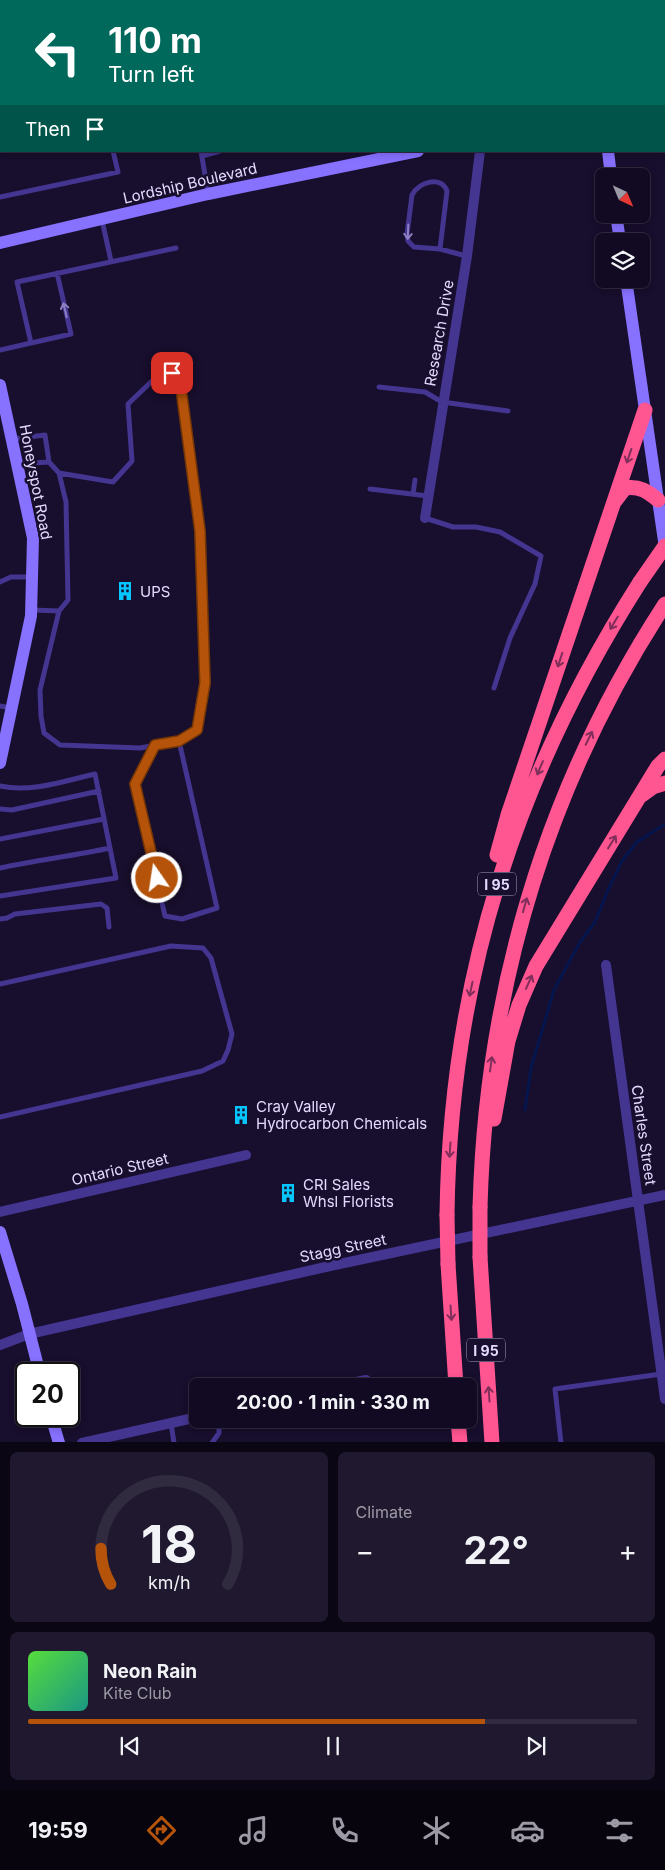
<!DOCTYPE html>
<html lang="en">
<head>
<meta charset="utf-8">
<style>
  :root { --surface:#120a22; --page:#1f182f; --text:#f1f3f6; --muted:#9c9aa5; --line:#312b40; --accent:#b45309 }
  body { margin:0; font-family:Inter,sans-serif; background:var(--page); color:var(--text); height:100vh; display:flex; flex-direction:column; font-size:19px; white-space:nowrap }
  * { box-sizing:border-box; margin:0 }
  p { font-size:16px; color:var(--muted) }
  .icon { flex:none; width:28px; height:28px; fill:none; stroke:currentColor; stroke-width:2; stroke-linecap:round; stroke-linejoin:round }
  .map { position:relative; height:1442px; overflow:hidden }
  .drawer { display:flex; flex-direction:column; gap:10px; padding:10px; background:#0a0613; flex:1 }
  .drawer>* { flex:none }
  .banner { position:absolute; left:0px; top:0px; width:665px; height:152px; box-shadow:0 2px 8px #0003,0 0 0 1px var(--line); background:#00695c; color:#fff; overflow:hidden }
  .needle { width:32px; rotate:136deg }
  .fabs { position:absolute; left:595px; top:168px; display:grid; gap:10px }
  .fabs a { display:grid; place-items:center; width:55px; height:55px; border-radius:8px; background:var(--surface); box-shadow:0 2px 8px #0003,0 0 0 1px var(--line); font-size:25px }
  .speed { position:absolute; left:15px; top:1362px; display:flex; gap:10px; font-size:25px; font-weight:700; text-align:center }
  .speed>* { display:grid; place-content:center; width:65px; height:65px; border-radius:50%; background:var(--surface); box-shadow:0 2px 8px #0003,0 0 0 1px var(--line); line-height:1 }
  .speed .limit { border:2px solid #111; border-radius:8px; background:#fff; color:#111 }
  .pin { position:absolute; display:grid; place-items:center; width:42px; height:42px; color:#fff; margin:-21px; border-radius:10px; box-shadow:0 2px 8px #0006 }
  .me { position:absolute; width:55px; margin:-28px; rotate:347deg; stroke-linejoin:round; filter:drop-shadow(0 0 4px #0008) }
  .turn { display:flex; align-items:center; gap:18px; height:105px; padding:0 25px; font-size:22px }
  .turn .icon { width:65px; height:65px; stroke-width:2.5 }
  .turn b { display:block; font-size:35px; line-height:42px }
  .then { display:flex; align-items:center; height:48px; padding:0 25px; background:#0003; gap:10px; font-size:19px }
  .big { font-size:38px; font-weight:700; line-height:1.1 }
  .drawer .widget { flex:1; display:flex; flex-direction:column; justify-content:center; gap:8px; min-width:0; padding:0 18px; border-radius:8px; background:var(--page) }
  .drawer .dial { align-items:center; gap:0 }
  .dial svg { height:130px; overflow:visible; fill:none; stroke:var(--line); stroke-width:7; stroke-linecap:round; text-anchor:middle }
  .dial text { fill:var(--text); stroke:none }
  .song { display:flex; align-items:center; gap:15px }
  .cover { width:60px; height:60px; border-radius:8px; background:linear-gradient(135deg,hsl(110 70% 55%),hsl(170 70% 35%)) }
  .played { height:5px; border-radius:2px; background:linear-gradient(90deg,var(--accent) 75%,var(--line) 75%) }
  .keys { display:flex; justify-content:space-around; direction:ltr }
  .heat { display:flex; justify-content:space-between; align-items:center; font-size:28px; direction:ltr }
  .drawer .tiles { flex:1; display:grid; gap:10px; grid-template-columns:1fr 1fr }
  .widget:last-child { grid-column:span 2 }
  .trip { position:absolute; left:189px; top:1378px; width:288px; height:50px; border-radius:8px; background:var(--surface); box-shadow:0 2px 8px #0003,0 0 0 1px var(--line); font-weight:700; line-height:50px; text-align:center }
  .tab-bar { display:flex; height:80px; justify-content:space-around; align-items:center; background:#07040e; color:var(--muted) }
  .tab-bar .icon { width:35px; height:35px }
  .tab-bar .current { color:var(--accent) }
  .tab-bar b { font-size:22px; color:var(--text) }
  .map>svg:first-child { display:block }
</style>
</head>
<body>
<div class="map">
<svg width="665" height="1443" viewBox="0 0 665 1443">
  <rect width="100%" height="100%" fill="#180e2d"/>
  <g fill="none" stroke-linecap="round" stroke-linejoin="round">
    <path stroke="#05164f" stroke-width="3" d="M525,1110l6,-42 23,-78 26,-48 15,-20 13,-32 14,-29 15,-19 28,-18"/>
    <path stroke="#443591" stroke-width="5" d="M177,0l1,1
      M329,0v1
      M380,0v1
      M532,0v1
      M664,54h1
      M201,151l7,42
      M202,156l18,-5
      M0,197l118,-25 -5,-21
      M102,220l9,41
      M440,249l7,-58c-6,-16 -28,-9 -35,4l-5,39 1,7 6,6 26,2 26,7
      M31,343l40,-9 -14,-61
      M0,350l31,-7 -14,-61 159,-34
      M379,387l46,5 17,10 66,9
      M12,439l33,-4 4,27
      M17,464l32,-2 10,11 54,9 19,-21 -4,-57 24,-23 20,-8 8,8 20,150 5,152 -8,47 -18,11 -39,7 -80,-3 -16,-12 -3,-17 -1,-26 19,-79 -27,-1
      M370,489l58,7
      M413,494l2,-14
      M425,518l28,9h23l24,5 41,24 -6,28 -25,54 -16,50
      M0,582l11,-5h21
      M59,611l9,-11 -2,-98 -7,-29
      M0,706l11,2
      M155,745l-20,39 30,132 17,3 35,-11 -38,-167
      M0,786c31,7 64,-5 95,-12l21,104 -116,18
      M0,809l12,1 87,-19
      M0,839l104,-20
      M0,868c37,-8 73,-12 110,-20
      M0,919l7,-1 8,-4 86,-10 6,4 2,19
      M0,984l171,-38 32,2 8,10 21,76 -4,16 -5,11 -21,10 -202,46
      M171,1423l3,20
      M212,1443l7,-10v-14
      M561,1443l-6,-54 106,-15"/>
    <path stroke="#443591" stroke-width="10" d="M349,0v1
      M425,518l42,-262 13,-105
      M606,965l59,434
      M0,1212l246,-57
      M0,1345l29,-11 301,-68 335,-71
      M337,1386l29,-6
      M82,1443l116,-26"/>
    <path stroke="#8771ff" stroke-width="12" d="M664,97l1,-1
      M608,151l3,25
      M616,214l4,27
      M0,243l208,-49 210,-43
      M626,279l39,269
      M0,385l33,153 -2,78 -31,147
      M0,1232l22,72 18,70
      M51,1416l8,27"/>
    <path stroke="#ff5591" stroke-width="15" d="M615,501l10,-13c15,-2 22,3 33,12
      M642,795l11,-8 12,-4
      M497,855l11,-40 137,-405
      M494,1119l14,-78 11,-36 17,-39 122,-200 7,-7
      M480,1207c6,-218 66,-420 185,-603
      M447,1215c3,-234 68,-437 193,-633
      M480,1257l12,186
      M448,1264l8,122
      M458,1419l2,24"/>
    <path stroke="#ff5591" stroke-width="15" d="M640,582l25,-36
      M480,1207v50
      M447,1215l1,49"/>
  </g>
  <defs><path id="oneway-shaft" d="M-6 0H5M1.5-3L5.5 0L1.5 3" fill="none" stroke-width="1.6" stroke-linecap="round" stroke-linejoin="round" transform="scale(1.25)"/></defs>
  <g stroke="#8c7fc2">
    <use href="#oneway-shaft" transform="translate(408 232) rotate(92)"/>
    <use href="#oneway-shaft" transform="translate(65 310) rotate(-103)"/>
  </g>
  <g stroke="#802e5a">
    <use href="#oneway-shaft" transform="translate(629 456) rotate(109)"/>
    <use href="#oneway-shaft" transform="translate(614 623) rotate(121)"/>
    <use href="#oneway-shaft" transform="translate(560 660) rotate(108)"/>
    <use href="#oneway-shaft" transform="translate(589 738) rotate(-64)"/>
    <use href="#oneway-shaft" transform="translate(540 768) rotate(113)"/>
    <use href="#oneway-shaft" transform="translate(612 842) rotate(-58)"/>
    <use href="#oneway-shaft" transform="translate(525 905) rotate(-74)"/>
    <use href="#oneway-shaft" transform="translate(529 982) rotate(-66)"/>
    <use href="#oneway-shaft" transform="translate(471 989) rotate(102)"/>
    <use href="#oneway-shaft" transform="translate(491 1064) rotate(-82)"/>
    <use href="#oneway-shaft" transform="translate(450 1150) rotate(94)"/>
    <use href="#oneway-shaft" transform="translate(451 1313) rotate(86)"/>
    <use href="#oneway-shaft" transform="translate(489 1394) rotate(-94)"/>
  </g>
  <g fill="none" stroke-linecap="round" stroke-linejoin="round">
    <g stroke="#753606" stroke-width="12">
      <path id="route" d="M157,878l-22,-94 20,-39 24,-4 18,-11 8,-47 -5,-152 -20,-150 -8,-8"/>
    </g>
    <use href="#route" stroke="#b45309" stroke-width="9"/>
  </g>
  <defs>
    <g id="building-bare" transform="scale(1.5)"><path d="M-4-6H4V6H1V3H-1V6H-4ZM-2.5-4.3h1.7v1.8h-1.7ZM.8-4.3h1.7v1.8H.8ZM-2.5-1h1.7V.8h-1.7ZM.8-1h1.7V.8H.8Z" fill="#06c6ff" stroke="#180e2d" stroke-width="2.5" paint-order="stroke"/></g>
  </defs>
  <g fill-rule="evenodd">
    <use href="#building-bare" x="125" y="591"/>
    <use href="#building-bare" x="241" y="1115"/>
    <use href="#building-bare" x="288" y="1193"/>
  </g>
  <g text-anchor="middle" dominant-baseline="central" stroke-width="5" stroke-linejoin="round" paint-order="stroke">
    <g fill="#180e2d" stroke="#a69dc0" stroke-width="1">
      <rect x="478" y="872.5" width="38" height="23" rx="4"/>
      <rect x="467" y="1338.5" width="38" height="23" rx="4"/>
    </g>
    <g font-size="14" font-weight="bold" fill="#e3daff">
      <text x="497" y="884">I 95</text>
      <text x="486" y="1350">I 95</text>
    </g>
    <g font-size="15" fill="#e3daff" stroke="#180e2d">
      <text transform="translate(190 183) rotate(-13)">Lordship Boulevard</text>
      <text transform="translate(439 333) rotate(-80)">Research Drive</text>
      <text transform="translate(36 482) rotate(79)">Honeyspot Road</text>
      <text transform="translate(644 1135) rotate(82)">Charles Street</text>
      <text transform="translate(120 1169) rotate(-13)">Ontario Street</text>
      <text transform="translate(343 1248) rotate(-12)">Stagg Street</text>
    </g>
    <g font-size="15" fill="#e3daff" stroke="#180e2d" text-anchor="start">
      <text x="140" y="591">UPS</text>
      <text x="256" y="1106">Cray Valley<tspan x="256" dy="17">Hydrocarbon Chemicals</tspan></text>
      <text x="303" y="1184">CRI Sales<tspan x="303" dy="17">Whsl Florists</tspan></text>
    </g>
  </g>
</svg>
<div class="fabs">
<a><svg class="needle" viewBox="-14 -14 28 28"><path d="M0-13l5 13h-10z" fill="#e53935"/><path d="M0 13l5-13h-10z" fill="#9c9aa5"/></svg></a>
<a><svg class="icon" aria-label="layers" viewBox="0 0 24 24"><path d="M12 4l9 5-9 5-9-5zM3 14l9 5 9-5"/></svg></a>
</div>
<div class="speed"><div class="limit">20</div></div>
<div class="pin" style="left:172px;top:373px;background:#d93025"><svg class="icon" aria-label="arrive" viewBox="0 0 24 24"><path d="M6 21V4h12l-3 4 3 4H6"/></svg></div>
<svg class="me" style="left:157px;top:878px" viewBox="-20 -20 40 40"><circle r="17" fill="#b45309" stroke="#fff" stroke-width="3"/><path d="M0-11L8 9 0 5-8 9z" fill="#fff"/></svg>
<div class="trip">20:00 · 1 min · 330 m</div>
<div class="banner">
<div class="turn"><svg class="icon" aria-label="left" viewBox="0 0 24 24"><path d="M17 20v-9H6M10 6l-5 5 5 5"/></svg><div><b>110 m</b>Turn left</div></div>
<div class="then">Then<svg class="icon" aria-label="arrive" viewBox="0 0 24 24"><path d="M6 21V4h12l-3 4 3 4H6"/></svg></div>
</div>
</div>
<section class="drawer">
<div class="tiles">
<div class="widget dial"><svg viewBox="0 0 100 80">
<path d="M14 69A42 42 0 1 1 86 69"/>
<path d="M14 69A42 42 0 0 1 8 47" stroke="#b45309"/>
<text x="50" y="56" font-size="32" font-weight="700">18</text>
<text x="50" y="72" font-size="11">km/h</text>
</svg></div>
<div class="widget"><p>Climate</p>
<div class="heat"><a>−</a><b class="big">22°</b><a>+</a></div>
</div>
<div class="widget">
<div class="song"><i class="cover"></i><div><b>Neon Rain</b><p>Kite Club</p></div></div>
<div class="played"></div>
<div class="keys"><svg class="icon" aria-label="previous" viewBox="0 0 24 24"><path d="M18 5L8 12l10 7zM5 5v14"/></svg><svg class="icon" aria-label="pause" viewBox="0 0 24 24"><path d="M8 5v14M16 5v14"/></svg><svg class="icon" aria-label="next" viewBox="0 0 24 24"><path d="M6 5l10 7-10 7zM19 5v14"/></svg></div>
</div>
</div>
</section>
<nav class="tab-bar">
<b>19:59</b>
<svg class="icon current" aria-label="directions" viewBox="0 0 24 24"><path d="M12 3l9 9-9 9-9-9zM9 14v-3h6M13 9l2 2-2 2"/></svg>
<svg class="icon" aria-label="music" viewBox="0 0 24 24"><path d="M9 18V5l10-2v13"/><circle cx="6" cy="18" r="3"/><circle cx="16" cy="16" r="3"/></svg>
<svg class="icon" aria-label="phone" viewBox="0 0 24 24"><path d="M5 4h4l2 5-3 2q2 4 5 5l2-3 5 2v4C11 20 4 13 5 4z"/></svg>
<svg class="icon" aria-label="climate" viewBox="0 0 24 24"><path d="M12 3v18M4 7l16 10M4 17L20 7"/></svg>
<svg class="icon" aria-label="car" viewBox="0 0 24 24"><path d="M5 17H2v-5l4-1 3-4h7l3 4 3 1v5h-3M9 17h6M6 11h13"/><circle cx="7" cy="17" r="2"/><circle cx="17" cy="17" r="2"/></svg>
<svg class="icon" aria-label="filters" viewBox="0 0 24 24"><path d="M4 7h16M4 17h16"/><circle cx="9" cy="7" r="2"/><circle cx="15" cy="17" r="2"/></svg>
</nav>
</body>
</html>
